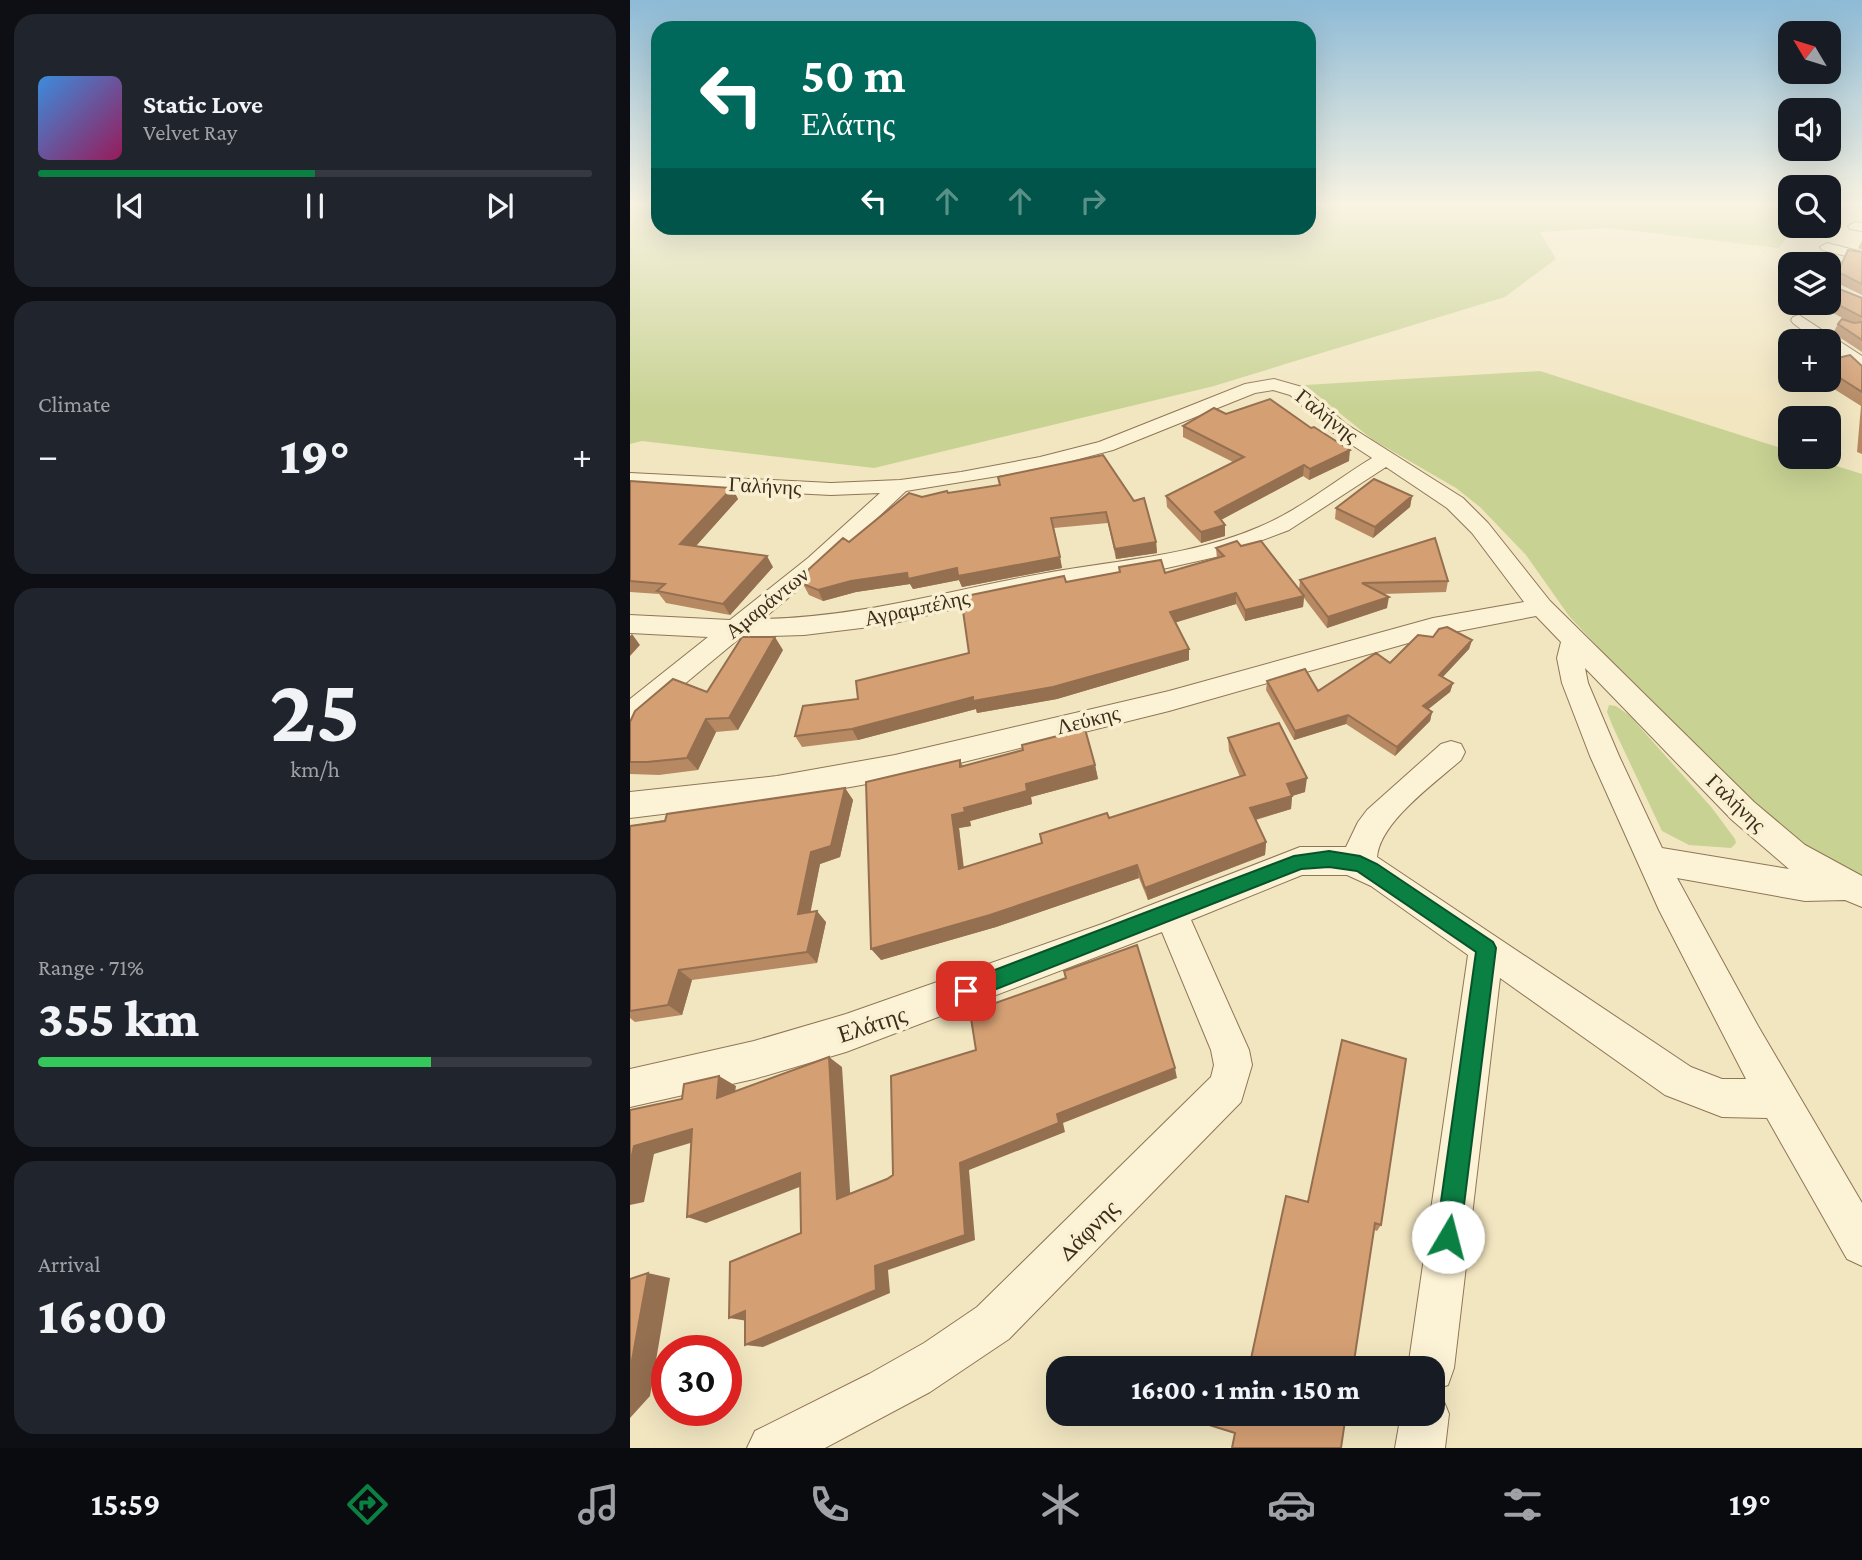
<!DOCTYPE html>
<html lang="en">
<head>
<meta charset="utf-8">
<style>
  :root { --surface:#171b24; --page:#20242c; --text:#f1f3f6; --muted:#9ea1a6; --line:#363941; --accent:#0b8043 }
  body { margin:0; font-family:"Crimson Pro",serif; background:var(--page); color:var(--text); height:100vh; display:flex; flex-direction:column; font-size:26px; white-space:nowrap }
  * { box-sizing:border-box; margin:0 }
  p { font-size:23px; color:var(--muted) }
  .icon { flex:none; width:38px; height:38px; fill:none; stroke:currentColor; stroke-width:2; stroke-linecap:round; stroke-linejoin:round }
  .map { position:relative; flex:1; overflow:hidden }
  .sheet { display:flex; flex-direction:column; gap:14px; padding:14px; background:#0d0f14; width:630px }
  .sheet>* { flex:none }
  .guide { position:absolute; left:21px; top:21px; width:665px; height:214px; border-radius:21px; box-shadow:0 7px 28px #0002; background:#00695c; color:#fff; overflow:hidden }
  .needle { width:46px; rotate:308deg }
  .buttons { position:absolute; left:1148px; top:21px; display:grid; gap:14px }
  .buttons a { display:grid; place-items:center; width:63px; height:63px; border-radius:14px; background:var(--surface); box-shadow:0 7px 28px #0002; font-size:35px }
  .speed { position:absolute; left:21px; top:1335px; display:flex; gap:14px; font-size:35px; font-weight:700; text-align:center }
  .speed>* { display:grid; place-content:center; width:91px; height:91px; border-radius:50%; background:var(--surface); box-shadow:0 7px 28px #0002; line-height:1 }
  .speed .limit { border:10px solid #d22; background:#fff; color:#111 }
  .pin { position:absolute; display:grid; place-items:center; width:60px; height:60px; color:#fff; margin:-30px; border-radius:14px; box-shadow:0 4px 10px #0006 }
  .me { position:absolute; width:77px; margin:-38px; rotate:8deg; stroke-linejoin:round; filter:drop-shadow(0 0 5px #0008) }
  .turn { display:flex; align-items:center; gap:24px; height:147px; padding:0 35px; font-size:32px }
  .turn .icon { width:91px; height:91px; stroke-width:2.5 }
  .turn b { display:block; font-size:49px; line-height:60px }
  .lanes { display:flex; align-items:center; height:66px; padding:0 35px; background:#0003; justify-content:center; gap:35px; direction:ltr }
  .lanes .off { opacity:.35 }
  .big { font-size:52px; font-weight:800; line-height:1.1 }
  .sheet .tile { flex:1; display:flex; flex-direction:column; justify-content:center; gap:10px; min-width:0; padding:0 24px; border-radius:21px; background:var(--page) }
  .sheet .dial { align-items:center; gap:0 }
  .dial b { font-size:91px; line-height:1 }
  .song { display:flex; align-items:center; gap:21px }
  .cover { width:84px; height:84px; border-radius:10px; background:linear-gradient(135deg,hsl(210 70% 55%),hsl(330 70% 35%)) }
  .played { height:7px; border-radius:4px; background:linear-gradient(90deg,var(--accent) 50%,var(--line) 50%) }
  .keys { display:flex; justify-content:space-around; direction:ltr }
  .heat { display:flex; justify-content:space-between; align-items:center; font-size:38px; direction:ltr }
  .charge { height:10px; border-radius:5px; background:linear-gradient(90deg,#34c759 71%,var(--line) 0) }
  .trip { position:absolute; left:416px; top:1356px; width:399px; height:70px; border-radius:21px; background:var(--surface); box-shadow:0 7px 28px #0002; font-weight:800; line-height:70px; text-align:center }
  .tabs { display:flex; height:112px; justify-content:space-around; align-items:center; background:#090b0e; color:var(--muted) }
  .tabs .icon { width:49px; height:49px }
  .tabs .current { color:var(--accent) }
  .tabs b { font-size:32px; color:var(--text) }
  main { display:flex; flex:1; min-height:0 }
  .map>svg:first-child { display:block }
</style>
</head>
<body>
<main>
<section class="sheet">
<div class="tile">
<div class="song"><i class="cover"></i><div><b>Static Love</b><p>Velvet Ray</p></div></div>
<div class="played"></div>
<div class="keys"><svg class="icon" aria-label="previous" viewBox="0 0 24 24"><path d="M18 5L8 12l10 7zM5 5v14"/></svg><svg class="icon" aria-label="pause" viewBox="0 0 24 24"><path d="M8 5v14M16 5v14"/></svg><svg class="icon" aria-label="next" viewBox="0 0 24 24"><path d="M6 5l10 7-10 7zM19 5v14"/></svg></div>
</div>
<div class="tile"><p>Climate</p>
<div class="heat"><a>−</a><b class="big">19°</b><a>+</a></div>
</div>
<div class="tile dial"><b>25</b><p>km/h</p></div>
<div class="tile"><p>Range · 71%</p><b class="big">355 km</b><div class="charge"></div></div>
<div class="tile"><p>Arrival</p><b class="big">16:00</b></div>
</section>
<div class="map">
<svg width="1232" height="1448" viewBox="0 0 1232 1448">
  <rect width="100%" height="100%" fill="#f2e6c1"/>
  <path fill="#c8d293" d="M0,206h28v22h651v-22h481v20h6l-17,22 -171,-20 -68,4 16,27 -51,38 -291,89 -340,82 -232,-27 -12,3z
    M910,371l250,80v6h18l54,17v402l-49,-26 -29,-19 -143,-138 -72,-77 -43,-61 -46,-48 -24,-19 -83,-48 -68,-55z
    M979,705l7,1 13,9 83,93 23,31 1,4 -5,5 -42,-3 -27,-14 -49,-104 -6,-15z"/>
  <g fill="none" stroke-linecap="round" stroke-linejoin="round">
    <g stroke="#8e7656" stroke-width="2">
      <path id="minor" d="M1225,222l7,1v8l-12,-2 -2,-3z
        M1197,243l35,9v8l-40,-10 -2,-3z
        M1169,315l63,41v13l-33,-19v-9h-12l-24,-18 -2,-3 2,-3z
        M644,379l28,8 44,37 117,74 25,25 62,78 204,201 51,43 57,31v31l-17,-7 -40,1 -128,-23 81,148 104,177v63l-15,-7 -80,-141 -45,-1 -57,-22 -165,-117 -46,390 -6,17 -15,5v-22h-25l60,-413 -97,-69 -24,-11h-45l-111,45 58,130 3,15 -11,37 -232,237 -79,53 -105,56h-78l8,-17 114,-57 55,-31 53,-36 234,-230 3,-12 -3,-15 -49,-118 -316,120 -92,27 -124,28v-38l124,-28 92,-27 256,-90 198,-77h46l12,-25 9,-12 74,-66 10,-3 10,3 4,8 -4,8c-26,23 -81,62 -84,97l314,210 31,12h24l-87,-169 -69,-154 -28,-73 -5,-25 4,-16 -25,-26 -103,20 -264,75 -274,68 -118,21 -147,18v-26l147,-16 118,-21 274,-64 264,-73 91,-16 -52,-69 -25,-25 -61,-41 -97,63 -69,26 -62,14 -133,22 -139,33 -82,10 -63,2 -101,84 -10,4v-26l78,-62 -78,-4v-18l100,5 78,-62 72,-65 -49,2 -201,-10v-12l201,10 69,-3 61,-8 79,-15 59,-15 146,-58zM643,390l17,5 42,37 40,26c-38,23 -72,52 -113,69 -67,29 -142,33 -213,46 -97,17 -183,44 -283,46l61,-51 82,-77 135,-22 72,-19 142,-57zM955,668l147,152 57,49 -127,-21 -43,-92 -31,-73z
        M803,1393l9,4 7,17 -4,34h-50l6,-34h32z"/>
    </g>
    <use href="#minor" fill="#fcf2d5" fill-rule="evenodd"/>
  </g>
  <path fill="#b68963" d="M1232,241v9l-4,-2z
    M1218,250l14,2v43l-29,-14z
    M1199,292l33,6v54l-29,-19 5,-9 8,-4 -24,-13 2,-4h5z
    M1199,360l33,6v88l-5,-2 4,-46 -41,-26h9z
    M596,414l123,47 -40,19 -6,-4 -82,44 4,5v11l-24,7 -34,-36 -1,-11 67,-34 -50,-25v-11z
    M473,455l53,87 1,11 -41,6 -8,-36 -54,5 8,40 -100,19 -3,-7 -46,9 -3,-5 -54,8 -33,9 -14,-6 -6,-11 46,-42 73,-45 78,-12z
    M0,481l102,7 6,11 -43,48 78,20 -43,48 -64,-12 -7,-9 -29,-2z
    M782,496l-2,11 -37,31 -38,-19 1,-11z
    M611,546l58,43 1,-9 148,1 -2,11 -63,2 4,14 -60,20 -23,-30 -1,9 -58,14 -9,-17 -61,18 14,38 -132,39 -80,14 -1,-4 -118,31 -56,7 -7,-11 63,-37 111,-46 97,-71 99,-9 52,-14 -1,-11z
    M803,637l39,3 -3,9 -26,28 10,6 -3,9 -22,17 4,3 -2,9 -35,35 -49,-32 -52,16 -28,-50 1,-9 51,10 72,-28z
    M153,650l-45,80 -22,2 -18,38 -39,5 -29,-1v-52l77,-30z
    M598,738l77,54 -13,4 -1,13 -35,11 10,22 -1,13 -117,45 -9,-22 -143,49 -115,33 79,-200 3,6 132,-1 3,14 -67,18 1,7 -62,17 1,5 -12,2 5,40 78,-25 67,-25 131,-41 -11,-26z
    M215,788l8,12 -13,57 -20,7 -10,48 16,10 -9,41 -125,17 -10,35 -47,7 -5,-4v-192z
    M712,1040l39,185 -4,6 -69,-30z"/>
  <path fill="#946f50" d="M720,450l-1,11 -40,19 1,-11z
    M674,465l-1,11 -88,47v-11z
    M102,488l6,11 -51,57 -7,-12z
    M782,496l-2,11 -37,31 2,-11z
    M595,525v11l-24,7v-11z
    M526,542l1,11 -41,6 -1,-10z
    M137,556l6,11 -43,48 -7,-11z
    M430,557l2,11 -100,19 -3,-7 -46,9 -3,-5 -54,8 -33,9 -5,-11 33,-9 56,-8 50,-5z
    M606,593v11l-65,20 -1,-12z
    M674,596l-1,11 -58,14v-11z
    M759,597l-2,11 -60,20 1,-11z
    M2,634l8,11 -10,11v-20z
    M145,637l8,13 -45,80 -9,-12z
    M842,640l-3,9 -33,35 3,-9z
    M559,649v11l-132,39 -80,14 -1,-4 -118,31 -6,-11 121,-32z
    M823,683l-3,9 -29,23 2,-9z
    M802,712l-2,9 -35,35 2,-9z
    M718,715l-2,9 -52,16 1,-9z
    M76,719l10,13 -18,38 -11,-12z
    M465,765l3,14 -67,18 1,7 -62,17 1,5 -12,2 6,54 -6,-13 -7,-54 12,-7 62,-24z
    M677,778l-2,14 -13,4 -1,13 -41,12v-13l37,-24z
    M215,788l8,12 -13,57 -20,7 -12,61 -10,-11 13,-62z
    M636,842l-1,13 -117,45 -3,-12z
    M507,865l2,13 -143,49 -115,33 -10,-11z
    M187,911l9,11 -9,41 -10,-11z
    M49,970l13,10 -10,35 -14,-10z
    M199,1057l13,10 9,139 -14,-7z
    M545,1068l2,10 -114,45 2,9 -96,38 6,70 -87,30 2,23 -127,54 -18,-2 130,-79 85,-103 97,-49z
    M89,1076l17,10 -3,21 -16,-9z
    M62,1129l18,8 -56,17 -10,48 -14,3v-41l4,-18z
    M170,1173l15,8 -109,42 -19,-6z
    M18,1273l22,5 -20,118 -20,22v-47z
    M115,1311l3,10 -19,-3z"/>
  <path fill="#d49f73" stroke="#946f50" stroke-width="2" d="M1218,250l14,2v32l-24,-12z
    M1202,286l30,12v19l-33,-17v-7z
    M1212,319l12,4 8,-1v18l-24,-16z
    M1220,355l12,11v26l-33,-21v-11z
    M640,399l41,29 3,-1 36,23 -40,19 -6,-4 -89,47 10,13 -24,7 -35,-36 78,-39 -61,-31 31,-18 12,6z
    M473,455l31,46 10,-3 12,44 -41,7 -9,-37 -55,6 9,39 -102,19 -1,-8 -49,11 -1,-6 -56,8 -33,9 -15,-6 6,-15 34,-31 6,4 60,-49 13,4 25,-6 1,2 52,-8 -2,-8z
    M744,479l38,17 -37,31 -39,-19z
    M0,481l102,7 -52,56 87,12 -44,48 -66,-13 8,-7 -35,-3z
    M805,538l13,43 -86,2 27,14 -61,20 -28,-37z
    M607,541l4,5 20,-5 43,55 -59,14 -9,-17 -66,19 19,37 -136,38 -80,14v-4l-121,32 -57,7 8,-30 55,-7 -2,-18 113,-28 -8,-56 103,-21 2,6 54,-10 -1,-5 42,-7 4,13 59,-17 -8,-8z
    M817,627l25,13 -33,35 14,8 -30,23 9,6 -35,35 -49,-32 -53,16 -28,-50 38,-12 13,22 58,-38 14,10 28,-28 15,2 6,-8z
    M112,637h33l-46,81 -23,1 -19,39 -40,4h-17v-40l5,-11 38,-32 34,13z
    M649,723l28,55 -20,6 5,12 -42,12 16,34 -121,46 -8,-23 -147,50 -119,34 -5,-167 94,-22v7l63,-17 -1,-5 63,-16 10,36 -69,19 1,7 -63,17 1,4 -13,3 7,54 83,-26 -2,-9 67,-21 2,5 136,-43 -17,-37z
    M215,788l-14,58 -20,6 -13,62 19,-3 -10,41 -128,18 -11,35 -38,6v-185l35,-5 2,-7z
    M507,945l38,123 -118,46 2,9 -99,40 5,72 -90,31 1,24 -131,55v-34l-16,7 1,-56 71,-29 -1,-60 -113,44 5,-88 -58,17 -4,18v-54l52,-11 2,-15 35,-8 -2,22 112,-41 8,142 50,-20 6,-4 -2,-99 85,-26 -6,-38 96,-34 -2,-7z
    M712,1040l64,19 -25,166 -6,-2 -22,145h-104l37,-172 22,6z
    M18,1273l-18,98v-92z
    M544,1414h172l-5,34h-109l3,-15z"/>
  <linearGradient id="sky" x2="0" y2="1"><stop stop-color="#8dbad6"/><stop offset="0.5" stop-color="#f9f4e3"/><stop offset="1" stop-color="#f9f4e3" stop-opacity="0"/></linearGradient>
  <rect width="1232" height="408" fill="url(#sky)"/>
  <path fill="#0b8043" stroke="#07532c" stroke-width="2" d="M699,851l31,5 17,8 116,78 3,6 -36,289 -3,9 -9,3 -9,-3 -3,-9 40,-285 -119,-81 -28,-4 -28,2 -335,132 -8,-3 -3,-7 3,-7 8,-3 328,-125z"/>
  <g text-anchor="middle" dominant-baseline="central" stroke-width="7" stroke-linejoin="round" paint-order="stroke">
    <g font-size="21" fill="#3c2d1c" stroke="#f9efd1">
      <text transform="translate(697 416) rotate(38)">Γαλήνης</text>
      <text transform="translate(135 486) rotate(3)">Γαλήνης</text>
      <text transform="translate(137 603) rotate(-39)">Αμαράντων</text>
      <text transform="translate(287 608) rotate(-12)">Αγραμπέλης</text>
      <text transform="translate(458 720) rotate(-14)">Λεύκης</text>
      <text transform="translate(1106 803) rotate(44)">Γαλήνης</text>
    </g>
    <g font-size="24" fill="#3c2d1c" stroke="#f9efd1">
      <text transform="translate(242 1024) rotate(-18)">Ελάτης</text>
      <text transform="translate(458 1230) rotate(-45)">Δάφνης</text>
    </g>
  </g>
</svg>
<div class="buttons">
<a><svg class="needle" viewBox="-14 -14 28 28"><path d="M0-13l5 13h-10z" fill="#e53935"/><path d="M0 13l5-13h-10z" fill="#9ea1a6"/></svg></a>
<a><svg class="icon" aria-label="sound" viewBox="0 0 24 24"><path d="M4 9h4l5-4v14l-5-4H4zM17 9q2 3 0 6"/></svg></a>
<a><svg class="icon" aria-label="search" viewBox="0 0 24 24"><circle cx="10" cy="10" r="6"/><path d="M15 15l6 6"/></svg></a>
<a><svg class="icon" aria-label="layers" viewBox="0 0 24 24"><path d="M12 4l9 5-9 5-9-5zM3 14l9 5 9-5"/></svg></a>
<a>+</a>
<a>−</a>
</div>
<div class="speed"><div class="limit">30</div></div>
<div class="pin" style="left:336px;top:991px;background:#d93025"><svg class="icon" aria-label="arrive" viewBox="0 0 24 24"><path d="M6 21V4h12l-3 4 3 4H6"/></svg></div>
<svg class="me" style="left:818px;top:1237px" viewBox="-20 -20 40 40"><circle r="19" fill="#fff"/><path d="M0-13L10 11 0 6-10 11z" fill="#0b8043"/></svg>
<div class="trip">16:00 · 1 min · 150 m</div>
<div class="guide">
<div class="turn"><svg class="icon" aria-label="left" viewBox="0 0 24 24"><path d="M17 20v-9H6M10 6l-5 5 5 5"/></svg><div><b>50 m</b>Ελάτης</div></div>
<div class="lanes"><svg class="icon" aria-label="left" viewBox="0 0 24 24"><path d="M17 20v-9H6M10 6l-5 5 5 5"/></svg><svg class="icon off" aria-label="ahead" viewBox="0 0 24 24"><path d="M12 20V5M6 11l6-6 6 6"/></svg><svg class="icon off" aria-label="ahead" viewBox="0 0 24 24"><path d="M12 20V5M6 11l6-6 6 6"/></svg><svg class="icon off" aria-label="right" viewBox="0 0 24 24"><path d="M7 20v-9h11M14 6l5 5-5 5"/></svg></div>
</div>
</div>
</main>
<nav class="tabs">
<b>15:59</b>
<svg class="icon current" aria-label="directions" viewBox="0 0 24 24"><path d="M12 3l9 9-9 9-9-9zM9 14v-3h6M13 9l2 2-2 2"/></svg>
<svg class="icon" aria-label="music" viewBox="0 0 24 24"><path d="M9 18V5l10-2v13"/><circle cx="6" cy="18" r="3"/><circle cx="16" cy="16" r="3"/></svg>
<svg class="icon" aria-label="phone" viewBox="0 0 24 24"><path d="M5 4h4l2 5-3 2q2 4 5 5l2-3 5 2v4C11 20 4 13 5 4z"/></svg>
<svg class="icon" aria-label="climate" viewBox="0 0 24 24"><path d="M12 3v18M4 7l16 10M4 17L20 7"/></svg>
<svg class="icon" aria-label="car" viewBox="0 0 24 24"><path d="M5 17H2v-5l4-1 3-4h7l3 4 3 1v5h-3M9 17h6M6 11h13"/><circle cx="7" cy="17" r="2"/><circle cx="17" cy="17" r="2"/></svg>
<svg class="icon" aria-label="filters" viewBox="0 0 24 24"><path d="M4 7h16M4 17h16"/><circle cx="9" cy="7" r="2"/><circle cx="15" cy="17" r="2"/></svg>
<b>19°</b>
</nav>
</body>
</html>
